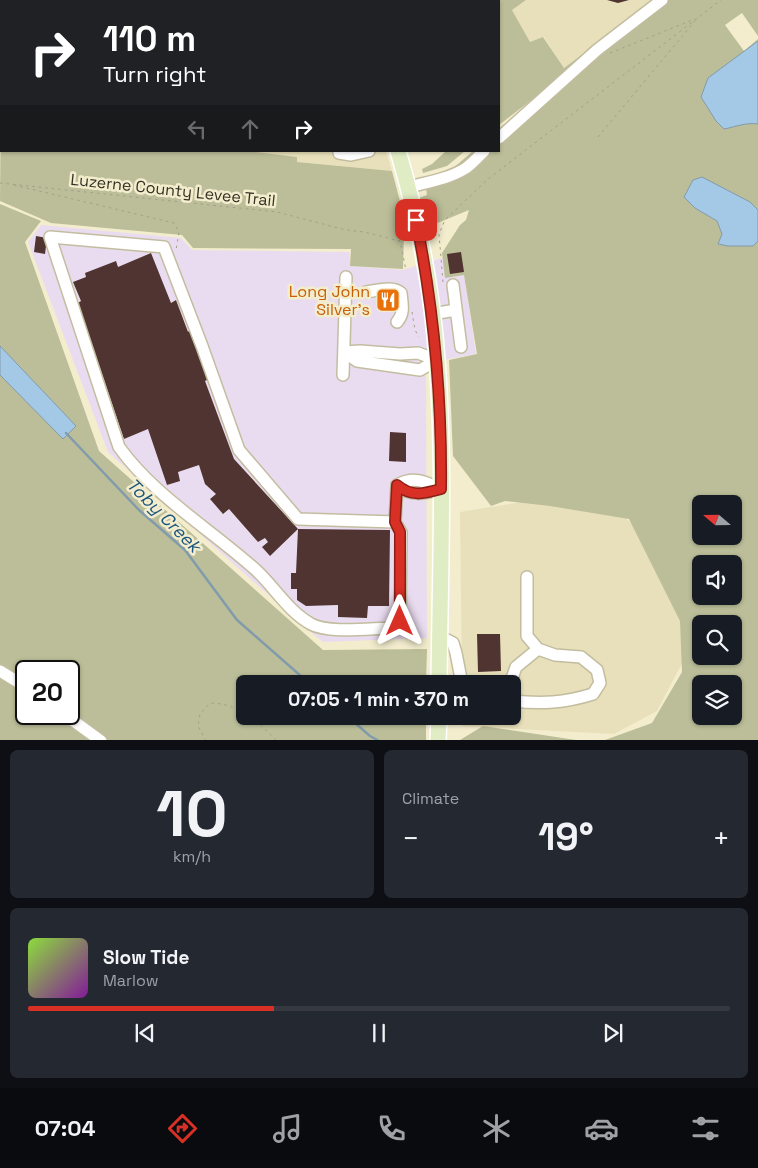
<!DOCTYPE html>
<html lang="en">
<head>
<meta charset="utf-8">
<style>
  :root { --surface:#171b24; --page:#242831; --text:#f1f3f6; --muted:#9ea1a6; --line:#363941; --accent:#d93025 }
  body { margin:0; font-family:"Space Grotesk",sans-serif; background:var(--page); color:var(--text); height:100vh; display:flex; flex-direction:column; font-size:19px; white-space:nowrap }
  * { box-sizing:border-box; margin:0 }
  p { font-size:16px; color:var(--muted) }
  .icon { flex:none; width:28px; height:28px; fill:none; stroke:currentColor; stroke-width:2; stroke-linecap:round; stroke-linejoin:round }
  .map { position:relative; height:740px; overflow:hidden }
  .details { display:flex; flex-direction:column; gap:10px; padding:10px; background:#0d0f14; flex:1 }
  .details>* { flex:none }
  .guide { position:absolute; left:0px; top:0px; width:500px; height:152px; box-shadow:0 1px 4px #0004; background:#202124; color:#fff; overflow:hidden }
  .needle { width:32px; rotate:290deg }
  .buttons { position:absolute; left:692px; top:495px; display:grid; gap:10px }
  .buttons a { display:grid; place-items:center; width:50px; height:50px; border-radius:8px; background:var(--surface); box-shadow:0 1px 4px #0004; font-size:25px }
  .speed { position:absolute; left:15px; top:660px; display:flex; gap:10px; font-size:25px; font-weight:700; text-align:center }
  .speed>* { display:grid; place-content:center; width:65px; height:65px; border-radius:50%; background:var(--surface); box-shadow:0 1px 4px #0004; line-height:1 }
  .speed .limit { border:2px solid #111; border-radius:8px; background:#fff; color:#111 }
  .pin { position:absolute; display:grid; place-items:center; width:42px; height:42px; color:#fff; margin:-21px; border-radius:10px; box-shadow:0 2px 8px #0006 }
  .me { position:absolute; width:55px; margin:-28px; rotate:0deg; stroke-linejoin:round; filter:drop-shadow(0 0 4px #0008) }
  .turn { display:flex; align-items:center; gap:18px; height:105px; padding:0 20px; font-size:22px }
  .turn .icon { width:65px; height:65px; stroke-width:2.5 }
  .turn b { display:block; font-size:35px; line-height:42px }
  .lanes { display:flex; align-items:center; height:48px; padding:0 20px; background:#0003; justify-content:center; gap:25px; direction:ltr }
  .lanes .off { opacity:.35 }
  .big { font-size:38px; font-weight:800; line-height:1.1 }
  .details .tile { flex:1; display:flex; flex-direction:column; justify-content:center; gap:8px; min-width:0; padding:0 18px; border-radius:8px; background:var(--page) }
  .details .dial { align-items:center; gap:0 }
  .dial b { font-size:65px; line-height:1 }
  .song { display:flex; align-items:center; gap:15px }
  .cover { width:60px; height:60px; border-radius:8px; background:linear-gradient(135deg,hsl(90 70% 55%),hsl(290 70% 35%)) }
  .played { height:5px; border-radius:2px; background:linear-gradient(90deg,var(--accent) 35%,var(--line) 35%) }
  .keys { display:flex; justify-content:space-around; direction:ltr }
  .heat { display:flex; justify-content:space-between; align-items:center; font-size:28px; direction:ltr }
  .details .tiles { flex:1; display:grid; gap:10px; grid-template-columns:1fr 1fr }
  .tile:last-child { grid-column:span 2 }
  .trip { position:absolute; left:236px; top:675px; width:285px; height:50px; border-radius:8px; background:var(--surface); box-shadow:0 1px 4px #0004; font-weight:800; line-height:50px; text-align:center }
  .menu { display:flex; height:80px; justify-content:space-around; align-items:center; background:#090b0e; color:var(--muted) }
  .menu .icon { width:35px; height:35px }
  .menu .on { color:var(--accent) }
  .menu b { font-size:22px; color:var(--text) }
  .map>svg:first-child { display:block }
</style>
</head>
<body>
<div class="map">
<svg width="758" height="741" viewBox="0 0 758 741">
  <rect width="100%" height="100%" fill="#f3edce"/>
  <path fill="#eadcf0" d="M0,0l30,1h-29l-1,91z
    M41,225l140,13 11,12 157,2 2,14 52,4 58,-18 15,102 -50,9 1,275 -104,4 -22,-18 -193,-172 -80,-210z"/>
  <path fill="#e8e0ba" d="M30,0h305l1,1h-306z
    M526,0h129l-91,68 -20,-31 -14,5 -18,-32z
    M249,151h137l6,20 -95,-9 -1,-5z
    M534,500l85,13 39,31 43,80v3l-44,84 -43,23 -152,-8v-10h50v-32h-50l-2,-172z"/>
  <path fill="#bbbe98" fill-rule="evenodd" d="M364,0h78v1z
    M467,0h59l-14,10 18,32 13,-5 21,31 91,-68h103v36l-16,-23 -17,12 19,26 14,-12v701h-153l47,-17 30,-51 -2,-51 -51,-102 -79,-13 -45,-5 -14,5 -38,-50 -4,-96 28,-6 -13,-79 -19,3 -3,-25 18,-28 6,-5 3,-10 -34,14 -31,8 -1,37 -53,-3 1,-17 -158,-1 -11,-13 -131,-12 -51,-22 1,-109v59h248l48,6v5l95,9 9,34 26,-10 -3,-18 27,-7 22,-19h26v-22l43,-37 -43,33v-124h-34zM701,504h33v32h-33zM701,564h33v32h-33zM701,624h33v32h-33zM701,684h33v32h-33z
    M446,151h19l-18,15 -24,7 -1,-4 10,-5z
    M0,204l41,17 -16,21 74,209 224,199 104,-1 -1,35h-181v32h181v24h-426zM26,671h43v43h-43z
    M483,726l93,14h-116z"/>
  <path fill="#a4c9e6" stroke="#829bac" d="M758,41v83c-11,-2 -23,3 -34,5l-8,-8 -15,-24 7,-19z
    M702,177l48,25 8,8v31l-5,5h-25l-10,-2 4,-10 -5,-13 -22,-13 -11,-11 9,-17z
    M0,346l76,80 -13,13 -63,-64z"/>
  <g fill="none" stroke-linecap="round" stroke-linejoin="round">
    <path stroke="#829bac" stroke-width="2.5" d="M66,433l73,77 46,40 52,70 73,64
      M347,716l23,20 9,5"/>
  </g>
  <path fill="#503431" d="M607,0h22l-11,3z
    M36,236l11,2 -2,16 -11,-2z
    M461,252l3,20 -14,2 -3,-20z
    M151,253l20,50 5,-3 12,32 2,-2 19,49 -4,2 29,78 64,70 -28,27 -8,-9 6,-5 -3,-4 -7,4 -29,-33 -6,5 -13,-15 6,-5 -11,-10 -6,-19 -21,7 2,9 -13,4 -19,-56 -24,10 -46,-136 3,-2 -8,-19 13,-5 -1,-4 31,-12 2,6z
    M397,293l1,13 -20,2 -1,-13z
    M390,432l16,1v29l-17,-1z
    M298,529l92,1 -1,76h-21l-1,12 -29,-1v-12l-32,1 -9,-6v-11h-6v-16h5z
    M477,634h23l1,37 -23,1z"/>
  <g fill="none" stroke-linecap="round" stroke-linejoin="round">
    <g stroke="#c3bda0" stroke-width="14">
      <path id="minor" d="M296,0l1,1
        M499,138l98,-88 65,-50
        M339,151v2l12,2 18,-4
        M409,187c19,-5 40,-8 57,-19 7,-5 12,-11 18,-17
        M453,285l8,62
        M366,292c10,-1 27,-7 35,1 1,11 4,20 -4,29
        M432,314l24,-4
        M360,351l40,3 18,-1 19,7 -17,10 -63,-9 -13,-9z
        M343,375l3,-98
        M397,485c14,12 26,9 44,4
        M397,485c16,-9 27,-4 44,4
        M395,522l-97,-3 -59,-69 -37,-104 -38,-99 -114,-10 69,210c36,50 93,83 138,124 18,17 32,41 54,53 18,10 61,4 83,4l6,-7 1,-89 -6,-10 2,-37
        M439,636l14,7 3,10 6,31
        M0,671l26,16
        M510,684l6,-17 22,-18
        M512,701c30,3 52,2 81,-7l7,-11 -3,-13 -16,-13 -26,-2 -17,-6 -11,-13v-59
        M64,714l37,27"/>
    </g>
    <g stroke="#fff" stroke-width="18">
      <path id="major" d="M350,0l1,1
        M398,151c18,61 31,122 37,185 11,116 5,232 4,348
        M438,741l1,-25"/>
    </g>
    <path stroke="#a49f88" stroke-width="1" stroke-dasharray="2.5 4" stroke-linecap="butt" d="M610,53l85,-34
      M598,137l97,-116
      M0,183l277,29 69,18 18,2 36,9 6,29
      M14,185l160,38 5,9 -3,18
      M443,282l-4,-48 6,-14 43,-41 233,-179
      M412,312l3,18 4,7
      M251,716l26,25
      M206,741l-8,-15 2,-12 10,-11 13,1 22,8"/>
    <use href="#minor" stroke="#fff" stroke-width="11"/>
    <use href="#major" stroke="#e0ecc4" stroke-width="15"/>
  </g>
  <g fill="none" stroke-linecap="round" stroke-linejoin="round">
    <g stroke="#8d1f18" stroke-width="12">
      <path id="route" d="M400,621v-89l-5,-10 2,-37c14,12 26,9 44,4 1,-91 -7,-180 -25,-269"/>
    </g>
    <use href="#route" stroke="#d93025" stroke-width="9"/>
  </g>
  <defs>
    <g id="restaurant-square" transform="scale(1.25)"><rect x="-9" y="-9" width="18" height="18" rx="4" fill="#e8710a" stroke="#f3edce"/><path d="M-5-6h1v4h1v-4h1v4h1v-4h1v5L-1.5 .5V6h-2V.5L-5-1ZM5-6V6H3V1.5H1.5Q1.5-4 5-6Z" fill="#fff"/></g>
  </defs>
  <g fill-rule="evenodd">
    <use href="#restaurant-square" x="388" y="300"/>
  </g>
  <g text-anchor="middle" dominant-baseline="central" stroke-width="5" stroke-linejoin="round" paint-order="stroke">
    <g font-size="16" fill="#333125" stroke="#f3edce">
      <text transform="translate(173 190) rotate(6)">Luzerne County Levee Trail</text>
    </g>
    <g font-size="16" fill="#c56008" stroke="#f3edce" text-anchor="end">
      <text x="370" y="291">Long John<tspan x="370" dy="18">Silver's</tspan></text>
    </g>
    <g font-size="18" font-style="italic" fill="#1c567d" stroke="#f3edce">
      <text transform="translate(164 515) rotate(45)">Toby Creek</text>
    </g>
  </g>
</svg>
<div class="buttons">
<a><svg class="needle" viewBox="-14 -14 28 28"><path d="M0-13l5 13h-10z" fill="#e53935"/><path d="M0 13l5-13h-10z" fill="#9ea1a6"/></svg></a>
<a><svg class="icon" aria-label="sound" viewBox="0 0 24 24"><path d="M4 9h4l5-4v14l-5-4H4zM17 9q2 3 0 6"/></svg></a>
<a><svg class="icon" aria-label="search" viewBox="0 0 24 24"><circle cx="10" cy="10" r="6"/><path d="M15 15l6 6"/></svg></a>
<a><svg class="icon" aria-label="layers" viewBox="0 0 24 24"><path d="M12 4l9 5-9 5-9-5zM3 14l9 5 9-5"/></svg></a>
</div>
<div class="speed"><div class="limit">20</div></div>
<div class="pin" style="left:416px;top:220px;background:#d93025"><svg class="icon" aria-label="arrive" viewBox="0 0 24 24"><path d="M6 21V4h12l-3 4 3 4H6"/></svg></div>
<svg class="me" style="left:400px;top:621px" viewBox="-20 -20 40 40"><path d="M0-17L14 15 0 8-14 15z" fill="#d93025" stroke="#fff" stroke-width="4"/></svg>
<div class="trip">07:05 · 1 min · 370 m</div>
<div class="guide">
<div class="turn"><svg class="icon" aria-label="right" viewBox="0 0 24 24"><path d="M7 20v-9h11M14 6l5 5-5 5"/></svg><div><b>110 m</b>Turn right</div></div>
<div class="lanes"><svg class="icon off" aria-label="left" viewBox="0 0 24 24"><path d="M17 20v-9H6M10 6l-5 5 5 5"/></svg><svg class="icon off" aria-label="ahead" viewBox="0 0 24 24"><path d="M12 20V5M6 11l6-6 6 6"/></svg><svg class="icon" aria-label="right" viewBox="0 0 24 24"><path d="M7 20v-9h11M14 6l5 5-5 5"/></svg></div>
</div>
</div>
<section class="details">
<div class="tiles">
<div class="tile dial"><b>10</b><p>km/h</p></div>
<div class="tile"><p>Climate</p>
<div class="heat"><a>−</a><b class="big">19°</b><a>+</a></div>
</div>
<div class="tile">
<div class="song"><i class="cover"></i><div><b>Slow Tide</b><p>Marlow</p></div></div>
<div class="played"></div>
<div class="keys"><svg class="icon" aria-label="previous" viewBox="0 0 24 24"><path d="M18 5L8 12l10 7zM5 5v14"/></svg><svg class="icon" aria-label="pause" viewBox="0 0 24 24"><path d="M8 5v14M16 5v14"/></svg><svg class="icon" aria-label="next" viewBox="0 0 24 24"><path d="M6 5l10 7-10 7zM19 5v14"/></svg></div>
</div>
</div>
</section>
<nav class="menu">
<b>07:04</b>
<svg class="icon on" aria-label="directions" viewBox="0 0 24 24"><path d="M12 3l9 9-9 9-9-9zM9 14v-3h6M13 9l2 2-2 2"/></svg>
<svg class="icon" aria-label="music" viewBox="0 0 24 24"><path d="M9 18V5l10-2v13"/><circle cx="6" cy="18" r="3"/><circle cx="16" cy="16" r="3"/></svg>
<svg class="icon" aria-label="phone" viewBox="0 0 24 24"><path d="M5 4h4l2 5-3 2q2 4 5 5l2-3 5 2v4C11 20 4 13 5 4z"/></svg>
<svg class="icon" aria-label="climate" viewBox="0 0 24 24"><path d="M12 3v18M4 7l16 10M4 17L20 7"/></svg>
<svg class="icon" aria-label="car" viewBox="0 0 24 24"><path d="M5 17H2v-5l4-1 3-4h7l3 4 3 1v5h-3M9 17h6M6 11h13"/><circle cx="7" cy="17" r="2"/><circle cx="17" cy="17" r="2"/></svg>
<svg class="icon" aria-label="filters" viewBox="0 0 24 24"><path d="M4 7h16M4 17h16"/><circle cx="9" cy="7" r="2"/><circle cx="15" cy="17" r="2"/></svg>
</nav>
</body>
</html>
